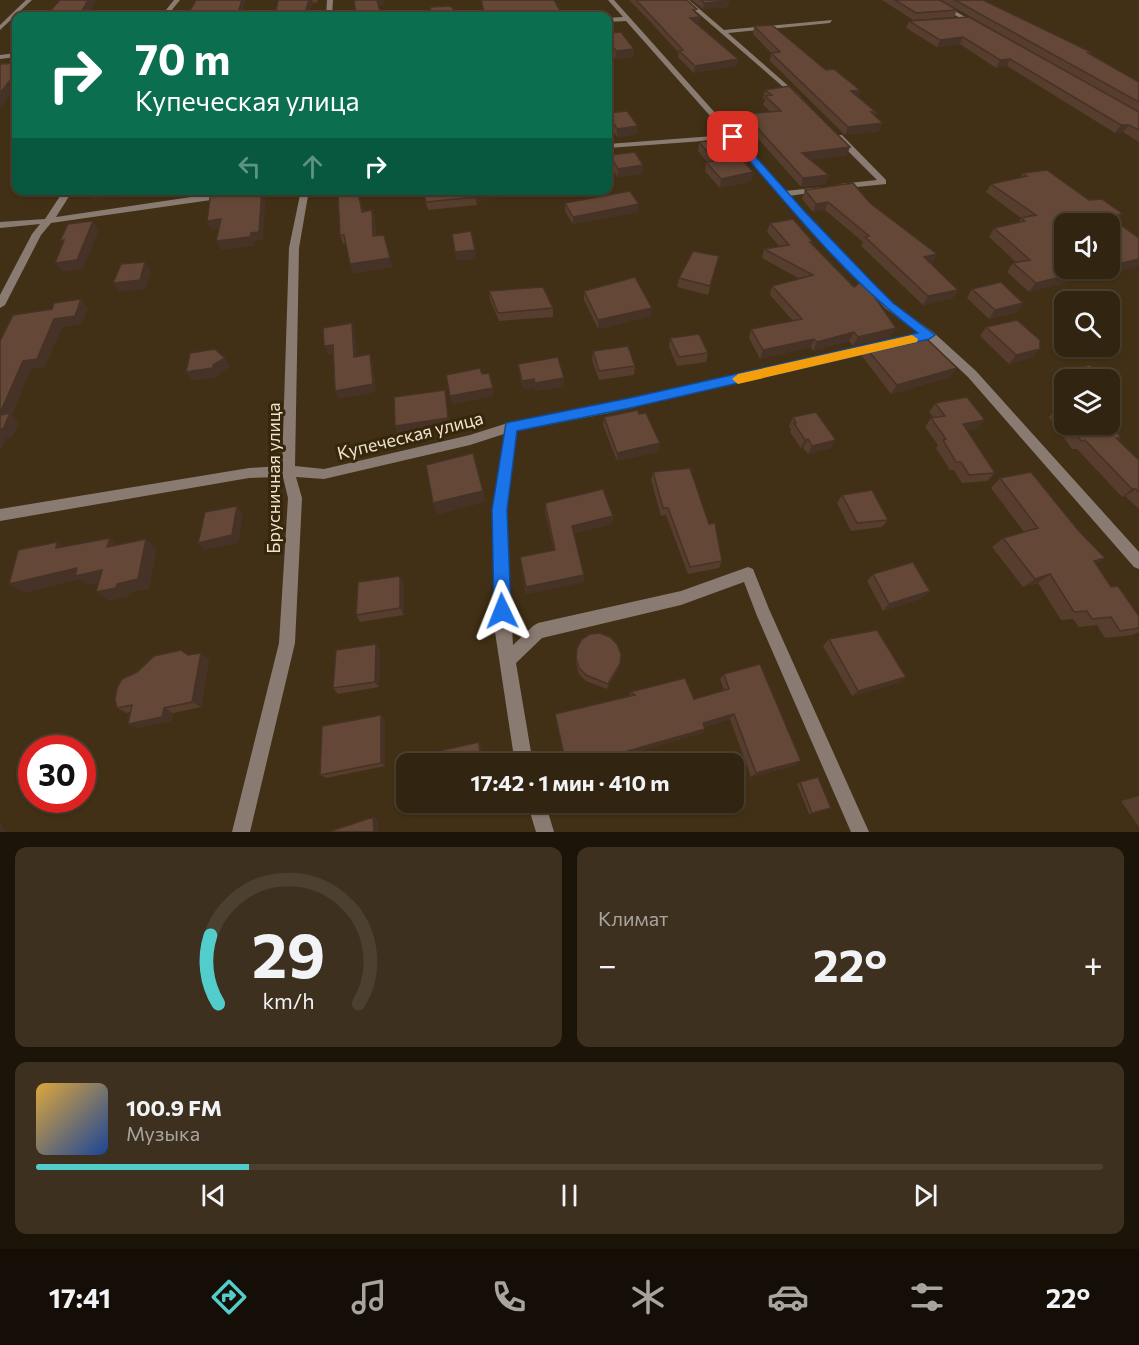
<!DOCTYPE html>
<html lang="ru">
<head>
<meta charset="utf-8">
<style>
  :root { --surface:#312410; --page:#3d301e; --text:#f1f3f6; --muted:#a8a49f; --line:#4c4130; --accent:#52cdcc }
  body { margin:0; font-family:Commissioner,sans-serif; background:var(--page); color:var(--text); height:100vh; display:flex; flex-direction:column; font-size:22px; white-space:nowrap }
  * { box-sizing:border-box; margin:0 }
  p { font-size:20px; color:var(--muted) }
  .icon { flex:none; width:33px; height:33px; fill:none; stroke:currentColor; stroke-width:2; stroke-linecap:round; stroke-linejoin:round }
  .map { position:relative; height:832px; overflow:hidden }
  .side { display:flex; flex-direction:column; gap:15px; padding:15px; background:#1b1409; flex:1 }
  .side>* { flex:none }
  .banner { position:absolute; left:12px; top:12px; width:600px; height:183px; border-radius:12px; box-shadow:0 2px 4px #0004,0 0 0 2px var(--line); background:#0b6e4f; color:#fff; overflow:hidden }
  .buttons { position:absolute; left:1054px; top:213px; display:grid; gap:12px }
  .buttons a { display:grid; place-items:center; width:66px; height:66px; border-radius:12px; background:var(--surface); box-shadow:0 2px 4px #0004,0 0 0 2px var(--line); font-size:30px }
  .speed { position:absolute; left:18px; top:735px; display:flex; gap:12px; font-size:30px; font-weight:700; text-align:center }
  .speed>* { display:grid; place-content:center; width:78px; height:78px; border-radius:50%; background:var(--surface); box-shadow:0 2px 4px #0004,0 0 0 2px var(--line); line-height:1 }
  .speed .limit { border:9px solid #d22; background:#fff; color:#111 }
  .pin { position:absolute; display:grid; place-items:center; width:51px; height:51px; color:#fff; margin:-26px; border-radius:12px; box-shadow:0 3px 9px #0006 }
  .me { position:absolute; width:66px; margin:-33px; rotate:358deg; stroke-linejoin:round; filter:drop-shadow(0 0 4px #0008) }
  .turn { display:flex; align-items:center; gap:21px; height:126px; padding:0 24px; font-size:27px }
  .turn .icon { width:78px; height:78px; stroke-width:2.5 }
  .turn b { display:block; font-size:42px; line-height:51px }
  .lanes { display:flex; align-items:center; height:57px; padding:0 24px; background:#0003; justify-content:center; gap:30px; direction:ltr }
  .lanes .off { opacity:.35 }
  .big { font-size:45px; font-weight:700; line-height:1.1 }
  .side .widget { flex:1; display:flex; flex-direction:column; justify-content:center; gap:9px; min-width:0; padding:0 21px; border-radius:12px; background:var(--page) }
  .side .dial { align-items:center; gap:0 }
  .dial svg { height:156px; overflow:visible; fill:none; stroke:var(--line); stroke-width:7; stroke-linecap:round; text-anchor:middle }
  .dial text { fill:var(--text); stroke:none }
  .song { display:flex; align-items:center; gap:18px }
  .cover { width:72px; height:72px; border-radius:9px; background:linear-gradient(135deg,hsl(40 70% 55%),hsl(220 70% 35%)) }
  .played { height:6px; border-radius:3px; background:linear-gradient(90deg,var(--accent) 20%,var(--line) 20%) }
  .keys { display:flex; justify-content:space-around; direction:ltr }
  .heat { display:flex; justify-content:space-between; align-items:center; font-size:33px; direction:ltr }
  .side .tiles { flex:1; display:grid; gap:15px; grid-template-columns:1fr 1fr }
  .widget:last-child { grid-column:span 2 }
  .trip { position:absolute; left:396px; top:753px; width:348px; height:60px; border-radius:12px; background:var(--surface); box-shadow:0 2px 4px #0004,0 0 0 2px var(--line); font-weight:700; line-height:60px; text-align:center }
  .tab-bar { display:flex; height:96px; justify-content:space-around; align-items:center; background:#140e06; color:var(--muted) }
  .tab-bar .icon { width:42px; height:42px }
  .tab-bar .current { color:var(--accent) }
  .tab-bar b { font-size:27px; color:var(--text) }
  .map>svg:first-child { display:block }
</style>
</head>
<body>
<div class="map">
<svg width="1139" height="832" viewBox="0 0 1139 832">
  <rect width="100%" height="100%" fill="#413015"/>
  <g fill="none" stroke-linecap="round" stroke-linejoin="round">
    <path fill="#897b72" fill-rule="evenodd" d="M26,0h6l-32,30v-5z
      M174,0h6l-13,16h-6z
      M327,0h6l-1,16h-6z
      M608,0h6l171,191 38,-4v4l-34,5 104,108 40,28 43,39 163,181v17l-5,-2 -166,-190 -41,-38 -318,74 -92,18 -11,79 7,135 20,-19 5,-3 143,-32 67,-24 5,2 16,40 100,223h-18l-94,-216 -13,-34 -63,23 -139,33 -26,25 17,101h-18l-20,-132 -3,-122 12,-76 -34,11 -146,34 -28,-2 6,21 -7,145 -45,189h-18l47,-189 9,-145 -5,-21 -34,1 -249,43v-12l249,-41 33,-2 7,-218 12,-58h8l-10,58 -4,218 29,3 146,-34 41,-13 98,-19 310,-70 -34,-25 -86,-91 -68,-78 -123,9v-4l119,-9 -101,-114 -18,1v-4l15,-1z
      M683,0h6l35,30 108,-10 -2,3 -102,10 73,64v2h-4z
      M929,0h7l43,25 -5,1z
      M16,53v4l-16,2v-4z
      M836,135h6l44,45v4l-49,5 -1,-2 4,-3 37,-4 -41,-41z
      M64,190h9l-17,27 169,-25 4,3 -4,3 -174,25 -10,12 -36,70 -5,3v-13l32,-61 8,-10 -40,4v-6l45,-3z
      M527,802h18l9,30h-18z"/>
  </g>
  <path fill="#563d2e" d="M278,0h40v2l-5,1 -5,13h-33z
    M629,0h58l9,13 4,10h-3l40,43 -43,7 -16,-16 1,-4 -32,-35z
    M692,0h36v7l-25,2z
    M882,0h58l17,10 -3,7 -41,3z
    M941,0h42l110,53 -2,2 48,27v60l-16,-10 -8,1 -108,-67 -11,2 -36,-24 -23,3 -31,-19 3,-7 60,-4 113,63z
    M754,26l106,64 -2,7 18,15 -1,4 4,15 -34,4 -75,-74 1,-8 -18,-19z
    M608,33l25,24 -18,2 -7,-11z
    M765,90l82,65 -36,5 15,24 -25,3 -57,-64 1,-9 26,-2 -8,-7 2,-6 -2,-1z
    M608,113l30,13 -1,8 -20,3 -9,-14z
    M699,142l36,15 18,15 -2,9 -31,7 -15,-17 1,-9h1l-9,-11z
    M610,155l33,10 -1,9 -25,3 -7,-14z
    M1023,173l66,27 13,-1 -73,93 -22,-20 6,-9h4l-28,-26 5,-9 24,-5 3,-5 -35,-26 5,-8 29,-6z
    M176,190h25l-23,3z
    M422,190h100v4l-46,7 1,4 -49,5z
    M805,190l65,13 67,51 -5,9h-2l28,27 -5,8 -30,7 -62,-59 2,-4 -38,-32 -12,2 -11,-13z
    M358,191l5,20 9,-1 3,9 1,17 16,31 -39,6 -7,-29h-3l-3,-9z
    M565,203l73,9 -65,12 -8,-13z
    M770,223l42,21 79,93 -38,9 -4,-5 -36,10 -2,-4 -51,12 -11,-21 2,-9 42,-8 -23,-26 2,-9 28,-7 -38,-21 2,-9 16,-2 -13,-15z
    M719,256l-11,39 -31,-8 2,-9z
    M972,289l51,14 -6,9 -28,7 -22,-21z
    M489,291l64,17v9l-54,4 -9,-21z
    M584,291l67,25 -53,13 -14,-29z
    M986,327l47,30 -24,7 -29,-28z
    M670,338l38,15 -2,9 -29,4 -8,-19z
    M908,344l43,33 -60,17 -29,-38 4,-8z
    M593,351l42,15 -1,9 -35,5 -7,-20z
    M518,364l46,23 -29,4v-3l-12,1 -4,-17z
    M1063,371l43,9h-41v9l-10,-9z
    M935,403l43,25 -11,2 28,43 -8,8 -25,2 -8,-13h-4l-14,-22 2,-3 -13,-18 6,-9h3l-5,-6z
    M1065,408v16h45l11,13 -3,3 21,20v49l-14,-13 -3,1 -45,-48h-5l-23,-32 8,-8z
    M639,414l21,29 -2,9 -41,9 -14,-36 1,-8z
    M793,417l38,31 -23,6 -5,-6h-2l-11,-16 1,-3 -2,-3z
    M653,472l56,52 13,37 -3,7 -31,6 -22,-59 -5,1 -10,-36z
    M1000,478l78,52 27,28 -9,6 15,23 28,29v16l-7,3 -27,3 -8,-13 -18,2 -6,-8 -12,1 -23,-37 -15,4 -31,-40 11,-9 21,-6 -33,-44z
    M842,495l46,25 -6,7 -31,4 -14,-28z
    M545,503l68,13 -1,8 -38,9 10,49 -58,12 -5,-29 33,-15 -9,-39z
    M873,574l50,24 -40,13 -16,-30z
    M400,576l4,7v32l-44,7 -4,-7z
    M829,639l77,38 -8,6 -46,13 -29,-50z
    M577,648l42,21 -12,20 -21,-8 -7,-7 -3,-10z
    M380,650l-1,37 -41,7 -5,-6z
    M188,655l21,4 -8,48 -28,6 -2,8 -33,7 -10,-4 2,-12 -3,1 -10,-5z
    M724,674l72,91 -45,12 -21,-58 -26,8 1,2 -3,4 -107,31h-29l-11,-50 74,-18 1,-4 64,7 30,-9 -4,-11z
    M385,719v47l-59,12 -6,-3z
    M800,782l31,26 -22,6 -12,-30z
    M1139,796v31l-18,-26z
    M442,802h53v2l-49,11 -3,-3z"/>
  <path fill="#463226" d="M88,0h8l-9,16h-8z
    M242,0h4l-5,16h-4z
    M309,0h3l1,3 -5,13h-4z
    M376,0h7l1,5h-6z
    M729,1l-1,6 -25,2 1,-6z
    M700,17v6l-10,1v-6z
    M963,37l-3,7 -23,3 3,-7z
    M634,49l-1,8 -18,2 1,-8z
    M738,59l-1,7 -43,7 1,-7z
    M1010,59l-3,7 -11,2 4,-8z
    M16,73v14l-16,22v-16z
    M860,90l-2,8 -7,-7z
    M883,123l-4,8 -34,4 3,-8z
    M1121,125h8l-6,7 -8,1z
    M638,126l-1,8 -20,3v-8z
    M850,147l-3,8 -47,7 2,-9z
    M643,165l-1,9 -25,3 1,-8z
    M753,172l-2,9 -31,7 1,-9z
    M829,175l-3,9 -25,3 2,-9z
    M95,190h42l-2,5 -43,5 -6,-9z
    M262,190h4v2l-3,48 -8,1 -1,5 -33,4 -5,-9z
    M484,190h38v4l-46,7 -1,-9z
    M828,202l-3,8 -12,2 3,-8z
    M639,204l-1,8 -65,12v-7z
    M372,210l3,9 1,26 -3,-9z
    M1123,214l-7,9 -8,-7z
    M221,219l4,9 -14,2 -4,-9z
    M93,221l6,9 -16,39 -21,3 -7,-9z
    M475,250l1,9 -19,2 -2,-9z
    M937,254l-5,9 -13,2 5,-8z
    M390,258l2,9 -39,6 -3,-9z
    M1139,259v7l-110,26 7,-9 62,-15h12v-2z
    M145,262l6,9 -5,18 -27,3 -6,-9z
    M958,290l-5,8 -30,7 5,-9z
    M81,299l7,9 -6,16 -20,4 -17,39 -14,2 -19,46 7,7 -6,15 -7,1 -4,10h-2v-35l23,-52 31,-42z
    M1023,303l-6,9 -28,7 6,-9z
    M652,308l-1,8 -53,13v-9z
    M352,323l3,9 3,34 -4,-9z
    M896,328l-5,9 -38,9 5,-9z
    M854,332l-5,9 -36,10 4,-9z
    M814,339l-3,8 -51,12 3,-9z
    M333,345l4,8 -9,2 -4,-9z
    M1040,349l-7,8 -24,7 7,-9z
    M370,354l3,9 3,29 -37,7 -4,-8z
    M225,358l5,9 -11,7 -1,3 -26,4 -6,-9 27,-7z
    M957,368l-6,9 -60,17 6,-9z
    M564,378v9l-29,4v-8z
    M534,379l1,9 -12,1 -1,-8z
    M493,388l1,8 -42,9 -2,-9z
    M445,390l2,8 3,28 -52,8 -3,-8z
    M1117,390l-7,7v-5z
    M985,420l-7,8 -21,4 6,-8z
    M808,439l-5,9h-2l4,-8z
    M836,440l-5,8 -23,6 4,-8z
    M660,443l-2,9 -41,9v-8z
    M1132,489h4l-11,7 -3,1z
    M483,491l2,11 -48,13 -4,-12z
    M237,506l6,7 -4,30 -34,7 -7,-7z
    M613,516l-1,8 -40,9v-7z
    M110,538l11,10 -14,-1z
    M146,539l11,10 -8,40 -20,4 -1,4 -19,4 -13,-9 21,-8z
    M57,542l14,9 -15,-3z
    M1105,558l-13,9 2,-6z
    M77,568l25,2 12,10 -26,5 -8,-6 -56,14 -15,-9z
    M1050,574l-12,9 -15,4 12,-8z
    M584,575v7l-58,12v-7z
    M400,576l4,7v32l-4,-7z
    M930,591l-7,7 -40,13 6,-7z
    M376,644l4,6 -1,37 -4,-5z
    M201,653l8,6 -8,48 -9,-5z
    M620,664l-1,5 -12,20 1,-5z
    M906,677l-8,6 -46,13 6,-5z
    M164,708l9,5 -2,8 -33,7 -10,-4z
    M734,714l-4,5 -30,9 3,-5z
    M381,715l4,4v47l-4,-3z
    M705,729l-3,4 -107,31h-13z
    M60,737l12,5 4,6h-10z
    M479,742l2,4 2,18h-2z
    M82,761l6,9 -6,4z
    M801,761l-5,4 -45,12 5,-4z
    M373,817l5,3 1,12h-5z
    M0,821l5,11h-5z"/>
  <path fill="#644736" stroke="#463226" stroke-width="1.5" d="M60,0h28l-9,16h-32l3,-5z
    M196,0h46l-5,16h-50z
    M278,0h31l-5,16h-29z
    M354,0h23l4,15 -25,1z
    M481,0h73l9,16h-78z
    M636,0h51l10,9 -4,1 7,7 -10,1 48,41 -43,7 -16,-15 4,-1z
    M701,0h27l1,1 -25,2z
    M895,0h45l17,10 -41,3z
    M955,0h28l110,53h-5l51,29v20z
    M451,6l7,10h-26l-2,-9z
    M969,17l170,95v18l-10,-5h-8l-111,-66 -10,1 -37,-23 -23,3 -31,-19z
    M772,25l54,45 8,-1 26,21 -9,1 25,21h-5l12,11 -35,4 -77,-74 9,-1 -26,-26z
    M621,32l13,17 -18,2 -8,-11v-7z
    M16,63v10l-16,20v-29z
    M789,86l61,61 -48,6 27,22 -26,3 -58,-64 36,-3 -16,-15 7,-1 -7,-5z
    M627,111l11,15 -21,3 -9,-16z
    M719,139l16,18h5l13,15 -32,7 -15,-17 9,-1 -16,-19z
    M635,152l8,13 -25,4 -8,-14z
    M1047,170l42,30 13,-1 21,15 -15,2 31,22v21l-29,7v-42h-45v44h33l-62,15 -23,-20 17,-3 -36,-32 31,-7 -4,-3 15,-3 -45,-31 36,-8 -4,-3z
    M853,183l17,20 67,51 -13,3 34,33 -30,6 -63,-59 4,-1 -41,-34 -12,2 -11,-14z
    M217,190h45l-3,42 -8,1 -1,4 -34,4 5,-22 -14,2 4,-30z
    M423,190h61l-9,2 1,5 -50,5z
    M358,191l4,21 10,-2 1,26 11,-1 6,23 -40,6 -6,-29h-4l-2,-41z
    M630,191l9,13 -66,13 -8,-14z
    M793,219l20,23h-3l44,45 9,-7 33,48 -38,9 -4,-5 -37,10 -3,-3 -51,11 -12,-21 51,-10 -30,-33 41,-11 -49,-26 25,-4 -19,-22z
    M93,221l-16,39 -22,3 9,-23 -4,1 8,-17z
    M471,231l4,19 -20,2 -3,-18z
    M693,251l26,5 -9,30 -31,-8z
    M145,262l-5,18 -27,3 8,-19z
    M635,277l17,31 -54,12 -14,-29z
    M1001,282l22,21 -28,7 -23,-21z
    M543,287l10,21 -55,5 -9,-22z
    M81,299l-6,17 -21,3 -17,40 -14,2 -23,52v-72l13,-26 39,-6 2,-6z
    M1017,320l23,20v9l-24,6 -30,-28z
    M352,323l2,34 16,-3 3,30 -38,7 -2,-46 -9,1 -1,-18z
    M699,334l9,19 -29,4 -9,-19z
    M904,339l4,5 19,-5 30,29 -60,17 -31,-37z
    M628,346l7,20 -36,5 -6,-20z
    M215,349l10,9 -12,7v3l-27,4 4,-19z
    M558,357l6,21 -29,5 -1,-4 -12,2 -4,-17z
    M1090,365l16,15h-34l-9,-9z
    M480,368l2,6 7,-1 4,15 -43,8 -4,-21z
    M1110,383l7,7 -7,2z
    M445,390l3,28 -53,8 -1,-29z
    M967,397l18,23 -22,4 32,49 -26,2 -8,-13h-5l-13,-22 3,-1 -15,-21 14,-2 -10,-13z
    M1065,408v12l-8,-11z
    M638,410l1,4 7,-1 14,30 -43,10 -13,-36z
    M816,412l20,28 -24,6 -4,-7 -3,1 -11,-17h2l-3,-6z
    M10,413l-7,16h-3v-14z
    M1069,424h41l11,13 -5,1 23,22v32l-3,-3h-4l-47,-49 -4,1z
    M473,453l10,38 -50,12 -7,-38z
    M690,468l19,56 6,-1 7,38 -32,6 -22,-59h-5l-10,-36z
    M1031,472l47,58 27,28 -11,3 17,26 7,-1 21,30v12l-19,3 -9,-14 -19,2 -5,-8 -13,1 -24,-38 -15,5 -32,-41 35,-10 -38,-50z
    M603,489l10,27 -41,10 12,49 -58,12 -6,-30 35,-7 -10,-47z
    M872,490l16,30 -31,3 -15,-28z
    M237,506l-5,29 -34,8 7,-31z
    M110,538l-3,9 39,-8 -8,40 -21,5 -1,4 -20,4 6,-22 -27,6 2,-8 -68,16 9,-34 39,-8 -1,6z
    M913,562l17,29 -41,13 -16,-30z
    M400,576v32l-44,7 2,-33z
    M877,630l29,47 -48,14 -29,-52z
    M600,633l10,4 7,7 4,10 -1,10 -12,20 -22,-9 -7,-7 -3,-10 1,-10 5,-9 8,-5z
    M376,644l-1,38 -42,6 3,-38z
    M181,650l7,5 13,-2 -9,49 -28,6 -2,9 -34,7 4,-19 -15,3 -2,-9 2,-11 5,-9 15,-7 17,-16z
    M760,664l41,97 -45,12 -22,-59 -31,9 2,6 -123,35h-16l-11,-50 80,-19 -5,-3 55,-14 9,21 35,-10 -5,-15z
    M381,715v48l-61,12 2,-49z
    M60,737l6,11h-21z
    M479,742l2,22h-42v-13z
    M32,759v30l-11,-21z
    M818,777l13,31 -19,5 -12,-31z
    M442,802h43l-42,10z
    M373,817l1,15h-46z"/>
  <path fill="#1a73e8" stroke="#114b97" stroke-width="1.5" d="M730,135h6l70,78 67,70 20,20 42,32 -6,4 -299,69 -113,23 -10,79 4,101 -2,6 -7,3 -6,-3 -2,-6 -2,-101 14,-87 124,-25 288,-65c-72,-54 -129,-127 -188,-195z"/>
  <path fill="#f59e0b" d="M912,335l6,4 -1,3 -179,42 -6,-5 6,-5z"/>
  <g text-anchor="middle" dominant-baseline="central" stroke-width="6" stroke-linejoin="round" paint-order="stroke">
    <g font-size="18" fill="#efe4d4" stroke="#36260a">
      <text transform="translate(410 435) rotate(-14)">Купеческая улица</text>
      <text transform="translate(273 478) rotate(-90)">Брусничная улица</text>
    </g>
  </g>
</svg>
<div class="buttons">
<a><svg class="icon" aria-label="sound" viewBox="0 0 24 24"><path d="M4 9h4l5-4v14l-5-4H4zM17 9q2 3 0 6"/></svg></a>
<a><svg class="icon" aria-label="search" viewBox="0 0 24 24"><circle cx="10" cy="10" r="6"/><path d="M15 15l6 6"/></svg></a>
<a><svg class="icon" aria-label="layers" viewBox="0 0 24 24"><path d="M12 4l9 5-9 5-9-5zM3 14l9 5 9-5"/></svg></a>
</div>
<div class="speed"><div class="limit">30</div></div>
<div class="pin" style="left:733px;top:137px;background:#d93025"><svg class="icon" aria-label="arrive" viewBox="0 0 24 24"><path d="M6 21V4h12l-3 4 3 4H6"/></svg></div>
<svg class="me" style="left:502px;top:611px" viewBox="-20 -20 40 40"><path d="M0-17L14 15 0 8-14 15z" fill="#1a73e8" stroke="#fff" stroke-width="4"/></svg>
<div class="trip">17:42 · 1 мин · 410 m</div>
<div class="banner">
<div class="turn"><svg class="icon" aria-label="right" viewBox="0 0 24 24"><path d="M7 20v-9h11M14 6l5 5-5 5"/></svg><div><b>70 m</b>Купеческая улица</div></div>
<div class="lanes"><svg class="icon off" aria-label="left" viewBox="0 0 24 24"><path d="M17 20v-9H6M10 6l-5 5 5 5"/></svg><svg class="icon off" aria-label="ahead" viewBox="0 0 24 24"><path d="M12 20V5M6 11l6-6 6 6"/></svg><svg class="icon" aria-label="right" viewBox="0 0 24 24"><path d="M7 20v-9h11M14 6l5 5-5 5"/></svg></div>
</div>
</div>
<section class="side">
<div class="tiles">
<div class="widget dial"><svg viewBox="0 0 100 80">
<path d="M14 69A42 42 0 1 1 86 69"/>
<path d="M14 69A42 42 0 0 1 10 34" stroke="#52cdcc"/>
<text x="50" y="56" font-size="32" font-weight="700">29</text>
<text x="50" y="72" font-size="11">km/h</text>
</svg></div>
<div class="widget"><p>Климат</p>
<div class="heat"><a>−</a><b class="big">22°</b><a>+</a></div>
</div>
<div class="widget">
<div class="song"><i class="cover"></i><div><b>100.9 FM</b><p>Музыка</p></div></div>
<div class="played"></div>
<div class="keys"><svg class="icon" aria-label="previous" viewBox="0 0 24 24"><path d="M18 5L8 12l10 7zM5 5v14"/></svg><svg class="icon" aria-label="pause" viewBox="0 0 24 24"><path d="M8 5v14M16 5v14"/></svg><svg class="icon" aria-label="next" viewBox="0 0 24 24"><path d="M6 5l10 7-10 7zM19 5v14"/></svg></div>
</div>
</div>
</section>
<nav class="tab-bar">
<b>17:41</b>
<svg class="icon current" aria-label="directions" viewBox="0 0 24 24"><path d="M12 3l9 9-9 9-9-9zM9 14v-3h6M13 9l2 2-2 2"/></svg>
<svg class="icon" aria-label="music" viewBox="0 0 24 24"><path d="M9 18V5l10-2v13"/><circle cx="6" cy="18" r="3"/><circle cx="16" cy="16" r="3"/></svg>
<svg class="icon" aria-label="phone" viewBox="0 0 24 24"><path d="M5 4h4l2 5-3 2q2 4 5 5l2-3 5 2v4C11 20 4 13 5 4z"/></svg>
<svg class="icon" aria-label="climate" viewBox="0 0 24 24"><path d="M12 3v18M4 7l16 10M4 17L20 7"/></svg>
<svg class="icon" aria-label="car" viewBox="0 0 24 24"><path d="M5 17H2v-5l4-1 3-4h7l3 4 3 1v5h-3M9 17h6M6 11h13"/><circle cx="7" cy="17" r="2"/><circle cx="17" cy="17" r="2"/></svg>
<svg class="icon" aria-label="filters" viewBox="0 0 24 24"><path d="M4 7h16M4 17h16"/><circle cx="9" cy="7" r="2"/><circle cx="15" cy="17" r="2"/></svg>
<b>22°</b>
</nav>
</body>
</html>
